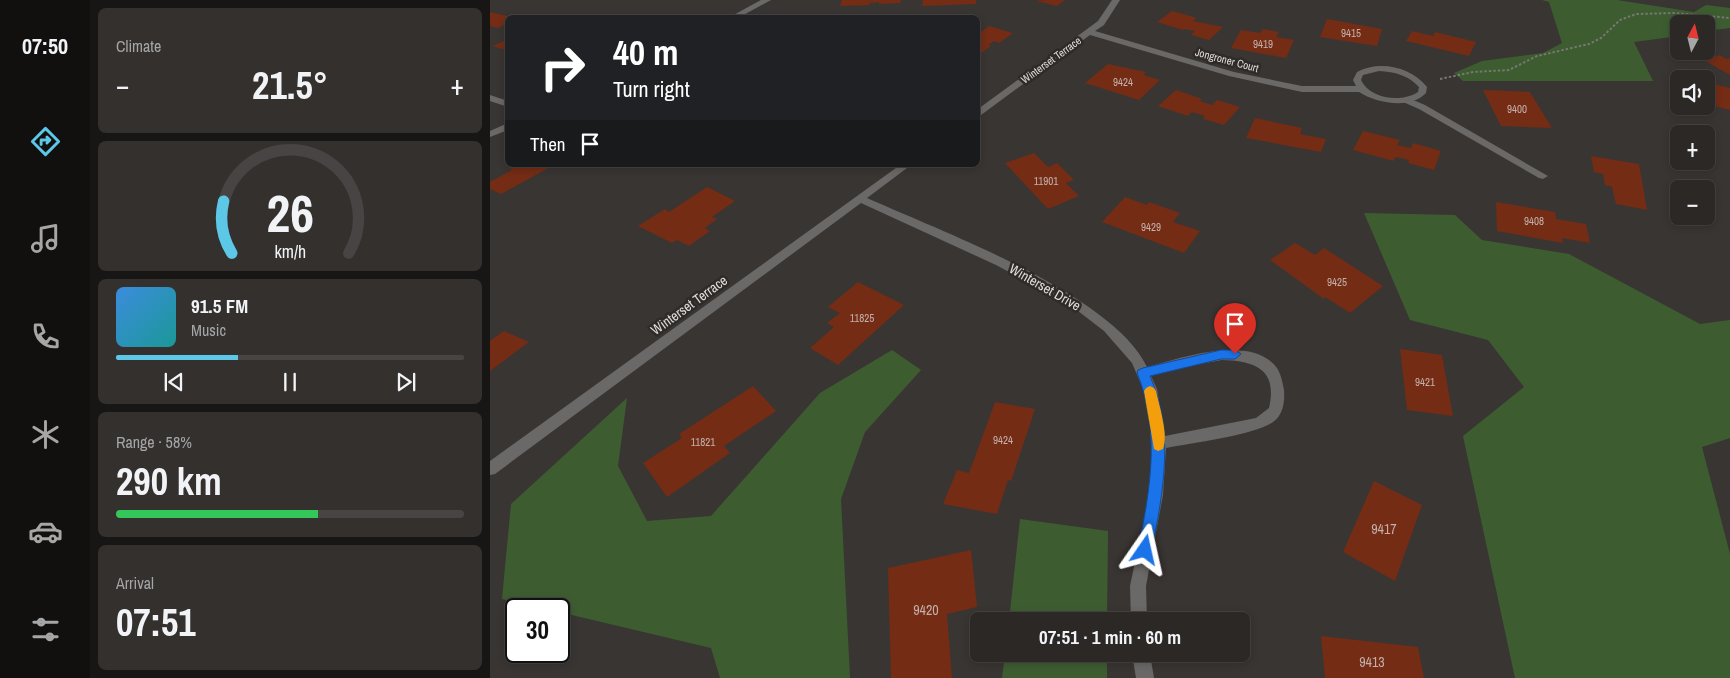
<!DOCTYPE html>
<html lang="en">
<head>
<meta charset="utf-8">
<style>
  :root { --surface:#2b2826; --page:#33302e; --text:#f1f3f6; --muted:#a6a6a7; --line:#474443; --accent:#5cc7e7 }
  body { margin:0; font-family:"Archivo Narrow",sans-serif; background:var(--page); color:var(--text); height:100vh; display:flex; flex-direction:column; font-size:19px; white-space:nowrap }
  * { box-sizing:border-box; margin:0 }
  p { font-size:16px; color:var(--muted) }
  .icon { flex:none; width:28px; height:28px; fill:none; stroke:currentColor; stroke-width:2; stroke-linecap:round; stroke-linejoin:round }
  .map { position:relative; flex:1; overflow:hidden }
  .side { display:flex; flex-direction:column; gap:8px; padding:8px; background:#181615; width:400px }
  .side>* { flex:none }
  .banner { position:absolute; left:15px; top:15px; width:475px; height:152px; border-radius:8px; box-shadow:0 2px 8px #0003,0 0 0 1px var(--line); background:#202124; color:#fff; overflow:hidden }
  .needle { width:32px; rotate:7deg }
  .buttons { position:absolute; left:1180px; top:15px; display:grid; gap:10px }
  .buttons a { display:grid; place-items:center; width:45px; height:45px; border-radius:8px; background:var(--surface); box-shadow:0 2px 8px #0003,0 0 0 1px var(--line); font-size:25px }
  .speed { position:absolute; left:15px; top:598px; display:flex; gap:10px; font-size:25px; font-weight:700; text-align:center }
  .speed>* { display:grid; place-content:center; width:65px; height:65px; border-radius:50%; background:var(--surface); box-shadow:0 2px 8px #0003,0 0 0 1px var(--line); line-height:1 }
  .speed .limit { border:2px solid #111; border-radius:8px; background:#fff; color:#111 }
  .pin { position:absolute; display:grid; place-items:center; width:42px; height:42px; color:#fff; margin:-51px -21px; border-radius:50% 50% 50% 0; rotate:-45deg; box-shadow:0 0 5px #0007 }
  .pin .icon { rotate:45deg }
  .me { position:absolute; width:55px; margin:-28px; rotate:11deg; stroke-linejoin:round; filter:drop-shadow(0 0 4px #0008) }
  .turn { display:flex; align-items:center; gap:18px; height:105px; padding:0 25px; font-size:22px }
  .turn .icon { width:65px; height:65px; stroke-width:2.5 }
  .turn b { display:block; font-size:35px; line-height:42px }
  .then { display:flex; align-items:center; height:48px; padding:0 25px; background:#0003; gap:10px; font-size:19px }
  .big { font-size:38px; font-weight:800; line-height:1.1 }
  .side .widget { flex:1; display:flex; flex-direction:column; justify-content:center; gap:8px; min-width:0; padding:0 18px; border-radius:8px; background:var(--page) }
  .side .dial { align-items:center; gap:0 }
  .dial svg { height:130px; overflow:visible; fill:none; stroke:var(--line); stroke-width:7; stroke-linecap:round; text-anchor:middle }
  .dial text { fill:var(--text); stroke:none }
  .song { display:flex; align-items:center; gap:15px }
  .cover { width:60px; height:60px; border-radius:8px; background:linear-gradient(135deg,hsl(210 70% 55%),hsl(180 70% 35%)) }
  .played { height:5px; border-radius:2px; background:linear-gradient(90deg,var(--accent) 35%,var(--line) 35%) }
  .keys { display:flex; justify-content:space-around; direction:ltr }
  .heat { display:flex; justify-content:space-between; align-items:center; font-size:28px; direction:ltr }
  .charge { height:8px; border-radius:4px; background:linear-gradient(90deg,#34c759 58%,var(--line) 0) }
  .trip { position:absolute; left:480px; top:612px; width:280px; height:50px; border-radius:8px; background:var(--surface); box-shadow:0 2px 8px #0003,0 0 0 1px var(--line); font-weight:800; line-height:50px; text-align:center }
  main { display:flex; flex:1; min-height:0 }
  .menu { display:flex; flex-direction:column; width:90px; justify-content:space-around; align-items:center; background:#11100f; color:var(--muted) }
  .menu .icon { width:35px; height:35px }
  .menu .current { color:var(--accent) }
  .menu b { font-size:22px; color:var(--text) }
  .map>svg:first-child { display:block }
</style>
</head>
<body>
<main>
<nav class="menu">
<b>07:50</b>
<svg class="icon current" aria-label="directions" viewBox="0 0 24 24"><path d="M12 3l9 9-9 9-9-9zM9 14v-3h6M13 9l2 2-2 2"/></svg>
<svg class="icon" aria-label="music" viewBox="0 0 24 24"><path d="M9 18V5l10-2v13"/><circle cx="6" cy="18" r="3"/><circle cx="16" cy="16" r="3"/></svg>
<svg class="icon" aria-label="phone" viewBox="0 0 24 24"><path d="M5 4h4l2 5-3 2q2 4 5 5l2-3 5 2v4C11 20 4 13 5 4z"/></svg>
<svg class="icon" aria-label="climate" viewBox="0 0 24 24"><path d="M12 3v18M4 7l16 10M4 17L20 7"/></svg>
<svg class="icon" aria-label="car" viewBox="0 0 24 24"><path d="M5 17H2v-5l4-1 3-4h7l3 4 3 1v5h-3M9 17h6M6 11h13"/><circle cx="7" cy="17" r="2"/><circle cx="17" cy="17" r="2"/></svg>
<svg class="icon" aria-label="filters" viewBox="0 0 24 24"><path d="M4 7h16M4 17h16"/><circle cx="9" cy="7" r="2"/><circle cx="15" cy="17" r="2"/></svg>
</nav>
<section class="side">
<div class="widget"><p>Climate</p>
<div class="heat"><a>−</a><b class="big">21.5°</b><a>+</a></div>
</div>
<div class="widget dial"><svg viewBox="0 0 100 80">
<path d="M14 69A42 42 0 1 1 86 69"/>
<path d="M14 69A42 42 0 0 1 9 37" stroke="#5cc7e7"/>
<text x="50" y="56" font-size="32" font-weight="700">26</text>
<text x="50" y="72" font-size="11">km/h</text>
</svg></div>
<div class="widget">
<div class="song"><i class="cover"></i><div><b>91.5 FM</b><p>Music</p></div></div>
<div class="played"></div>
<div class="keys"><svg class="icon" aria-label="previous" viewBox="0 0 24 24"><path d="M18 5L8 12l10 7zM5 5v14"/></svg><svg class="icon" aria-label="pause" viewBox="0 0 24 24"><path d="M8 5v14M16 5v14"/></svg><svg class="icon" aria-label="next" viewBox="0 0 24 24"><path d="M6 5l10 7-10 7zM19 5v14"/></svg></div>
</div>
<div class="widget"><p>Range · 58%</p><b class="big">290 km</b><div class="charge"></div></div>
<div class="widget"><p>Arrival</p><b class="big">07:51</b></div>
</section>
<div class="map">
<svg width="1240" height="678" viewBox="0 0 1240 678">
  <rect width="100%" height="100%" fill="#393533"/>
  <path fill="#3d5d31" d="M1052,0h75l77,12 12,-7 24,3v20l-24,3v-7h-27v12l-45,6 19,39h-190l-9,-8 28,-12 61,-8 19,-10 -13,-41z
    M874,213l91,2 27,25 87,14 131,70 30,-4v118l-28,9 28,107v124h-215l-52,-242 61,-49 -36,-47 -78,-20z
    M402,350l29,20 -56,62 -24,67 9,179h-130l-9,-30 -152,-36v-3h-16l-41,-10 9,-95 116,-106 -9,68 29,55 64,-5 109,-123z
    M530,519l88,12 -1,90h-98z
    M515,654h102v24h-105z"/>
  <path fill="#742c15" d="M352,0h59l-1,3 -21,1v-2l-9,1 -1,2 -29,1z
    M433,0h53v4l-54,2z
    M555,0h20l-8,6 -21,-5z
    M682,11l25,7 -4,3 30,6 -14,13 -18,-5 4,-4 -10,-2 -2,1 -26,-8z
    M0,12l22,5v1h-4v5l-10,5 -8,-2z
    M837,19l55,10 -5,17 -57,-9z
    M499,26l24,7 -14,10 -5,-2 -6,4 3,1 -13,9v-21z
    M773,29l16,3 -3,5 18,3 -8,18 -55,-10 10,-18 19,3z
    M922,31l21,5 2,-4 41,10 -7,14 -63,-15z
    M18,39v12l-15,-5z
    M1230,55l6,4 4,-1v17l-28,-16z
    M618,64l38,8 -3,3 17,5 -21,20 -54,-17z
    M1216,82l24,6v22l-24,-6z
    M686,90l26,9 -2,2 12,4 5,-5 23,7 -16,18 -21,-6 2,-3 -13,-4 -4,4 -30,-10z
    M993,90l47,2 22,36 -51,-2z
    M765,118l47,10 -2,6 26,5 -5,13 -75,-14z
    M873,131l37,9 -3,5 14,3 2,-5 28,8 -7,19 -26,-7 1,-3 -13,-3 -3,4 -40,-11z
    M544,153l14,14 9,-4 17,17 -8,3 13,13 -31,13 -43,-46z
    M1101,156l48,8 8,46 -31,-6 -4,-17 -7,-2 -2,-11 -9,-2z
    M27,165h37l-53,29 -11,-5v-7l22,-12 -2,-1z
    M217,187l28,14 -23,16 5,2 -12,9 5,3 -21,15 -12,-6 -5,3 -34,-17 27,-17 4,3z
    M635,197l22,8 2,-3 31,11 -7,9 27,9 -16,22 -82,-31z
    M1006,202l59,10 1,7 30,5 4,19 -28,-5 1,5 -66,-12z
    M805,243l20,12 9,-7 59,38 -33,27 -25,-16 -1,2 -54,-39z
    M368,282l46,23 -66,60 -28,-17 24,-21 -7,-4 13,-10 -12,-6z
    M14,331l25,11 -39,29v-30z
    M910,349l42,6 11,61 -46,-6z
    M263,386l23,25 -52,35 6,7 -63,44 -24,-34 39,-25 -3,-4z
    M505,402l40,7 -24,72 -3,-1 -11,34 -54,-10 14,-34 12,3z
    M884,481l48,24 -27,76 -52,-29z
    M481,550l6,57 -30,7 5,64h-61l-3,-110z
    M831,636l97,11 6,31h-99z"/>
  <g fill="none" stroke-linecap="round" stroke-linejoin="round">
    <path stroke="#797674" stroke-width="2" stroke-dasharray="2.5 2" stroke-linecap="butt" d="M950,79l33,-7 36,-2 28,-14 52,-12 12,-6 19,-18 16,-6 39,-1 55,5"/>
    <path fill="#6a6967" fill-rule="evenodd" d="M916,97l19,8 123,71 -5,3 -4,-1 -120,-69 -16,-7 -1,-2z"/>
    <path fill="#6a6967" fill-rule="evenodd" d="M271,0h10l-33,18h-10z
      M622,0h8l-16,25 -9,6 139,41 68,14h54l-3,-6 4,-8c23,-12 54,-5 70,15l-1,6c-16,17 -50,10 -67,-1h-57l-73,-16 -139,-41 -109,80 -3,1v-7l120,-88zM889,71c16,1 29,4 40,16l-1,5c-17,11 -48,7 -57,-12l2,-5z
      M0,95l18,6v6l-18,-6z
      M18,123v7l-18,7v-6z
      M410,165h11l-44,33c73,33 246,96 280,169 34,-9 104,-34 130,1 4,6 6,16 7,22 1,12 -1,25 -11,32 -18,13 -82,21 -107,26l-3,47 -17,91 1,35h-16l-1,-35 19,-91 3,-39 -2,-29 -7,-38 -11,-26 -28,-32 -35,-27 -73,-39 -135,-62 -366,271 -5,1v-14zM732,360c33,1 56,9 47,48l-13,10 -91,18 -8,-47 -6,-13 49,-12z
      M642,654h18l4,24h-18z"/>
  </g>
  <path fill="#1a73e8" stroke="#114b97" d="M731,350h14l6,4 -6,5h-14l-71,17c25,56 13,116 2,174l-2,5 -5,2 -5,-2 -2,-5c12,-60 23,-119 -1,-177l1,-3 5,-2z"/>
  <path fill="#f59e0b" d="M660,386l4,2 2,3c3,14 13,45 7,58l-5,2 -4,-2 -10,-58 2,-3z"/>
  <g text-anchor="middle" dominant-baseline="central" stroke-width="5" stroke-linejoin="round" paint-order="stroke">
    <g font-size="11" fill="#c4b0aa">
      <text x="861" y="33">9415</text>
      <text x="773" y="44">9419</text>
      <text x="633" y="82">9424</text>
      <text x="1027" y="109">9400</text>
      <text x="556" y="181">11901</text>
      <text x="1044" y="221">9408</text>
      <text x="661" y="227">9429</text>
      <text x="847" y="282">9425</text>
      <text x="372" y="318">11825</text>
      <text x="935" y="382">9421</text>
      <text x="513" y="440">9424</text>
      <text x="213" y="442">11821</text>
    </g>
    <g font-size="11" fill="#dedcdb" stroke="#2f2b29">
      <text transform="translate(561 60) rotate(-36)">Winterset Terrace</text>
      <text transform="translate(737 60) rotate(15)">Jongroner Court</text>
    </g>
    <g font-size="14" fill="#dedcdb" stroke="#2f2b29">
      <text transform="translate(555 287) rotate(30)">Winterset Drive</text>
      <text transform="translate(199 305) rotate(-36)">Winterset Terrace</text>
    </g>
    <g font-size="14" fill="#c4b0aa">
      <text x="894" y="529">9417</text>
      <text x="436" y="610">9420</text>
      <text x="882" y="662">9413</text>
    </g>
  </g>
</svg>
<div class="buttons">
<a><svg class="needle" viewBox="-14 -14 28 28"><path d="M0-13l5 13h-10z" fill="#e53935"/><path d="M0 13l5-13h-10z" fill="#a6a6a7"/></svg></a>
<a><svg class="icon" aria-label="sound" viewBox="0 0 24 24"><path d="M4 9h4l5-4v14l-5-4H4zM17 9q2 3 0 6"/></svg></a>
<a>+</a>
<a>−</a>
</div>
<div class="speed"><div class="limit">30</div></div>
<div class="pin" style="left:745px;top:354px;background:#d93025"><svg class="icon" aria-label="arrive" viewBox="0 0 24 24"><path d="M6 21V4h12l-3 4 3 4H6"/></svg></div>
<svg class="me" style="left:655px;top:550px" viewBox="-20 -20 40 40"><path d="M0-17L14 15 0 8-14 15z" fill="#1a73e8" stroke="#fff" stroke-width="4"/></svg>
<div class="trip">07:51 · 1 min · 60 m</div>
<div class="banner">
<div class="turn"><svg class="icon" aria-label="right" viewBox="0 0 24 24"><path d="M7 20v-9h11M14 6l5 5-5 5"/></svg><div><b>40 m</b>Turn right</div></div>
<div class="then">Then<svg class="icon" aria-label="arrive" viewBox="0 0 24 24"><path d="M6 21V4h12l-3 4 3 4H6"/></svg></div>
</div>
</div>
</main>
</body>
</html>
